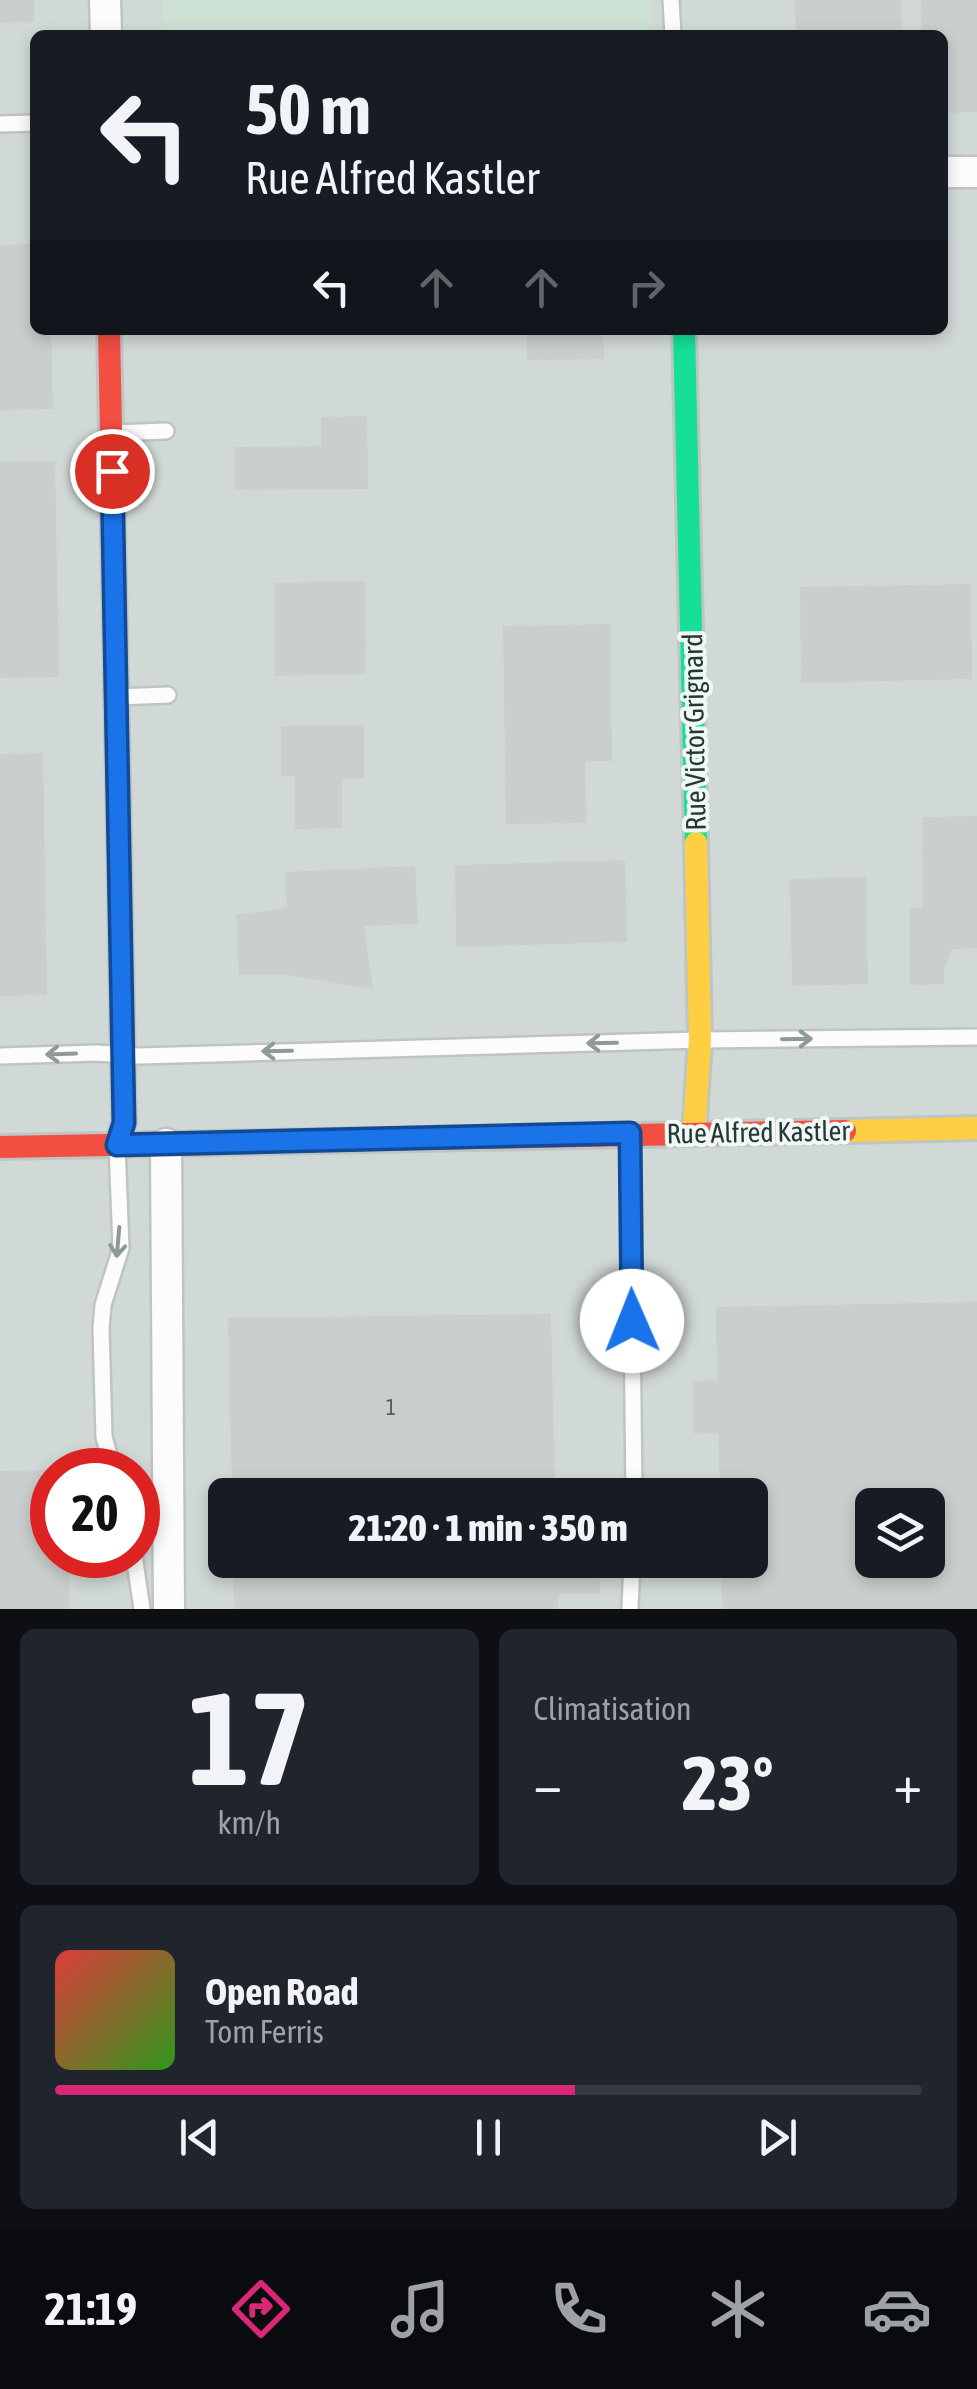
<!DOCTYPE html>
<html lang="fr">
<head>
<meta charset="utf-8">
<style>
  :root { --surface:#171b24; --page:#20242c; --text:#f1f3f6; --muted:#9ea1a6; --line:#363941; --accent:#db2777 }
  body { margin:0; font-family:"Asap Condensed",sans-serif; background:var(--page); color:var(--text); height:100vh; display:flex; flex-direction:column; font-size:38px; white-space:nowrap }
  * { box-sizing:border-box; margin:0 }
  p { font-size:32px; color:var(--muted) }
  .icon { flex:none; width:55px; height:55px; fill:none; stroke:currentColor; stroke-width:2; stroke-linecap:round; stroke-linejoin:round }
  .map { position:relative; height:1609px; overflow:hidden }
  .side { display:flex; flex-direction:column; gap:20px; padding:20px; background:#0d0f14; flex:1 }
  .side>* { flex:none }
  .guide { position:absolute; left:30px; top:30px; width:918px; height:305px; border-radius:15px; box-shadow:0 5px 15px #0003; background:#171b24; color:var(--text); overflow:hidden }
  .controls { position:absolute; left:855px; top:1488px; display:grid; gap:20px }
  .controls a { display:grid; place-items:center; width:90px; height:90px; border-radius:15px; background:var(--surface); box-shadow:0 5px 15px #0003; font-size:50px }
  .speed { position:absolute; left:30px; top:1448px; display:flex; gap:20px; font-size:50px; font-weight:700; text-align:center }
  .speed>* { display:grid; place-content:center; width:130px; height:130px; border-radius:50%; background:var(--surface); box-shadow:0 5px 15px #0003; line-height:1 }
  .speed .limit { border:15px solid #d22; background:#fff; color:#111 }
  .pin { position:absolute; display:grid; place-items:center; width:85px; height:85px; color:#fff; margin:-42px; border:5px solid #fff; border-radius:50%; box-shadow:0 2px 10px #0007 }
  .me { position:absolute; width:110px; margin:-55px; rotate:359deg; stroke-linejoin:round; filter:drop-shadow(0 0 8px #0008) }
  .turn { display:flex; align-items:center; gap:35px; height:210px; padding:0 50px; font-size:45px }
  .turn .icon { width:130px; height:130px; stroke-width:2.5 }
  .turn b { display:block; font-size:70px; line-height:85px }
  .lanes { display:flex; align-items:center; height:95px; padding:0 50px; background:#0003; justify-content:center; gap:50px; direction:ltr }
  .lanes .off { opacity:.35 }
  .big { font-size:75px; font-weight:800; line-height:1.1 }
  .side .card { flex:1; display:flex; flex-direction:column; justify-content:center; gap:15px; min-width:0; padding:0 35px; border-radius:15px; background:var(--page) }
  .side .dial { align-items:center; gap:0 }
  .dial b { font-size:130px; line-height:1 }
  .song { display:flex; align-items:center; gap:30px }
  .cover { width:120px; height:120px; border-radius:15px; background:linear-gradient(135deg,hsl(0 70% 55%),hsl(110 70% 35%)) }
  .played { height:10px; border-radius:5px; background:linear-gradient(90deg,var(--accent) 60%,var(--line) 60%) }
  .keys { display:flex; justify-content:space-around; direction:ltr }
  .heat { display:flex; justify-content:space-between; align-items:center; font-size:55px; direction:ltr }
  .side .tiles { flex:1; display:grid; gap:20px; grid-template-columns:1fr 1fr }
  .card:last-child { grid-column:span 2 }
  .trip { position:absolute; left:208px; top:1478px; width:560px; height:100px; border-radius:15px; background:var(--surface); box-shadow:0 5px 15px #0003; font-weight:800; line-height:100px; text-align:center }
  .dock { display:flex; height:160px; justify-content:space-around; align-items:center; background:#090b0e; color:var(--muted) }
  .dock .icon { width:70px; height:70px }
  .dock .selected { color:var(--accent) }
  .dock b { font-size:45px; color:var(--text) }
  .map>svg:first-child { display:block }
</style>
</head>
<body>
<div class="map">
<svg width="977" height="1609" viewBox="0 0 977 1609">
  <rect width="100%" height="100%" fill="#e2e8e6"/>
  <path fill="#d1d9d6" fill-rule="evenodd" d="M0,0h977v1609h-977zM35,35h907v295h-907zM52,1470h86v85h-86zM225,1495h525v65h-525zM872,1505h56v55h-56z"/>
  <path fill="#cce0d4" d="M162,0h489l2,35h-491z"/>
  <path fill="#cacfcd" fill-rule="evenodd" d="M0,0h34v22l-34,1z
    M795,0h106l1,35h-106z
    M921,0h56v112l-35,1v-78h-20z
    M35,244v86h16l2,79 -53,1v-165z
    M527,330h76l1,29 -77,1z
    M367,416l1,73 -133,1v-43l86,-1v-29z
    M55,461l4,216 -59,1v-216z
    M365,581l1,93 -91,2 -1,-93z
    M971,584l1,95 -171,4 -1,-96z
    M610,624l2,137h-27l1,62 -80,1 -3,-198z
    M364,725v53h-22v50l-47,1v-53h-14v-50z
    M43,753l4,242 -47,1v-242z
    M977,816v132l-25,1 -8,21v14l-34,1v-77h13l-1,-91z
    M625,860l2,82 -171,5 -1,-82z
    M415,866l3,58 -54,2 9,63 -85,-14h-49l-3,-60 51,-7 -2,-36z
    M866,877l2,107 -76,2 -2,-107z
    M977,1302v307h-255l-1,-49h29v-65h-30l-2,-62 -24,1 -1,-53 24,-1 -1,-73zM872,1505h56v55h-56z
    M551,1314l4,181h-323l-4,-177z
    M52,1470v85h17l1,54h-70v-138z
    M233,1560h366l1,33 -42,1v15h-324z"/>
  <g fill="none" stroke-linecap="round" stroke-linejoin="round">
    <g stroke="#bfc4c3" stroke-width="20">
      <path id="lane" d="M671,0l2,35
        M0,124l35,-1
        M115,433l51,-2
        M117,697l51,-2
        M0,1056l97,-3 42,3 561,-16 277,-3
        M630,1137l4,358
        M113,1470l-9,-33 -3,-109 2,-23 18,-57 -4,-103
        M134,1555l8,54
        M630,1609l2,-49"/>
    </g>
    <g stroke="#bfc4c3" stroke-width="35">
      <path id="street" d="M105,0l1,35
        M942,172h35
        M166,1144l3,465"/>
    </g>
    <g stroke="#bfc5c3" stroke-width="28">
      <path id="fast" d="M684,330l12,513"/>
    </g>
    <g stroke="#bfc5c3" stroke-width="28">
      <path id="slow" d="M845,1131l132,-3
        M694,1134l6,-94 -4,-197
        M117,1145l7,-22 -5,-290"/>
    </g>
    <g stroke="#bfc5c3" stroke-width="28">
      <path id="jam" d="M109,330l10,503
        M0,1147l845,-16"/>
    </g>
    <use href="#lane" stroke="#fbfcfb" stroke-width="15"/>
    <use href="#street" stroke="#fbfcfb" stroke-width="30"/>
    <use href="#fast" stroke="#16e098" stroke-width="22"/>
    <use href="#slow" stroke="#ffcf43" stroke-width="22"/>
    <use href="#jam" stroke="#f24e42" stroke-width="22"/>
  </g>
  <defs><path id="oneway-shaft" d="M-6 0H5M1.5-3L5.5 0L1.5 3" fill="none" stroke-width="1.6" stroke-linecap="round" stroke-linejoin="round" transform="scale(2.5)"/></defs>
  <g stroke="#8e9a98">
    <use href="#oneway-shaft" transform="translate(797 1039) rotate(-1)"/>
    <use href="#oneway-shaft" transform="translate(602 1043) rotate(179)"/>
    <use href="#oneway-shaft" transform="translate(277 1051) rotate(179)"/>
    <use href="#oneway-shaft" transform="translate(61 1054) rotate(178)"/>
    <use href="#oneway-shaft" transform="translate(118 1242) rotate(95)"/>
  </g>
  <g fill="none" stroke-linecap="round" stroke-linejoin="round">
    <g stroke="#114b97" stroke-width="25">
      <path id="route" d="M112,471l12,652 -7,22 513,-12 2,188"/>
    </g>
    <use href="#route" stroke="#1a73e8" stroke-width="18"/>
  </g>
  <g text-anchor="middle" dominant-baseline="central" stroke-width="8" stroke-linejoin="round" paint-order="stroke">
    <g font-size="22" fill="#4d5f5c">
      <text x="391" y="1407">1</text>
    </g>
    <g font-size="28" fill="#223935" stroke="#f0f7f4">
      <text transform="translate(694 732) rotate(-91)">Rue Victor Grignard</text>
      <text transform="translate(758 1132) rotate(-1)">Rue Alfred Kastler</text>
    </g>
  </g>
</svg>
<div class="controls">
<a><svg class="icon" aria-label="layers" viewBox="0 0 24 24"><path d="M12 4l9 5-9 5-9-5zM3 14l9 5 9-5"/></svg></a>
</div>
<div class="speed"><div class="limit">20</div></div>
<div class="pin" style="left:112px;top:471px;background:#d93025"><svg class="icon" aria-label="arrive" viewBox="0 0 24 24"><path d="M6 21V4h12l-3 4 3 4H6"/></svg></div>
<svg class="me" style="left:632px;top:1321px" viewBox="-20 -20 40 40"><circle r="19" fill="#fff"/><path d="M0-13L10 11 0 6-10 11z" fill="#1a73e8"/></svg>
<div class="trip">21:20 · 1 min · 350 m</div>
<div class="guide">
<div class="turn"><svg class="icon" aria-label="left" viewBox="0 0 24 24"><path d="M17 20v-9H6M10 6l-5 5 5 5"/></svg><div><b>50 m</b>Rue Alfred Kastler</div></div>
<div class="lanes"><svg class="icon" aria-label="left" viewBox="0 0 24 24"><path d="M17 20v-9H6M10 6l-5 5 5 5"/></svg><svg class="icon off" aria-label="ahead" viewBox="0 0 24 24"><path d="M12 20V5M6 11l6-6 6 6"/></svg><svg class="icon off" aria-label="ahead" viewBox="0 0 24 24"><path d="M12 20V5M6 11l6-6 6 6"/></svg><svg class="icon off" aria-label="right" viewBox="0 0 24 24"><path d="M7 20v-9h11M14 6l5 5-5 5"/></svg></div>
</div>
</div>
<section class="side">
<div class="tiles">
<div class="card dial"><b>17</b><p>km/h</p></div>
<div class="card"><p>Climatisation</p>
<div class="heat"><a>−</a><b class="big">23°</b><a>+</a></div>
</div>
<div class="card">
<div class="song"><i class="cover"></i><div><b>Open Road</b><p>Tom Ferris</p></div></div>
<div class="played"></div>
<div class="keys"><svg class="icon" aria-label="previous" viewBox="0 0 24 24"><path d="M18 5L8 12l10 7zM5 5v14"/></svg><svg class="icon" aria-label="pause" viewBox="0 0 24 24"><path d="M8 5v14M16 5v14"/></svg><svg class="icon" aria-label="next" viewBox="0 0 24 24"><path d="M6 5l10 7-10 7zM19 5v14"/></svg></div>
</div>
</div>
</section>
<nav class="dock">
<b>21:19</b>
<svg class="icon selected" aria-label="directions" viewBox="0 0 24 24"><path d="M12 3l9 9-9 9-9-9zM9 14v-3h6M13 9l2 2-2 2"/></svg>
<svg class="icon" aria-label="music" viewBox="0 0 24 24"><path d="M9 18V5l10-2v13"/><circle cx="6" cy="18" r="3"/><circle cx="16" cy="16" r="3"/></svg>
<svg class="icon" aria-label="phone" viewBox="0 0 24 24"><path d="M5 4h4l2 5-3 2q2 4 5 5l2-3 5 2v4C11 20 4 13 5 4z"/></svg>
<svg class="icon" aria-label="climate" viewBox="0 0 24 24"><path d="M12 3v18M4 7l16 10M4 17L20 7"/></svg>
<svg class="icon" aria-label="car" viewBox="0 0 24 24"><path d="M5 17H2v-5l4-1 3-4h7l3 4 3 1v5h-3M9 17h6M6 11h13"/><circle cx="7" cy="17" r="2"/><circle cx="17" cy="17" r="2"/></svg>
</nav>
</body>
</html>
